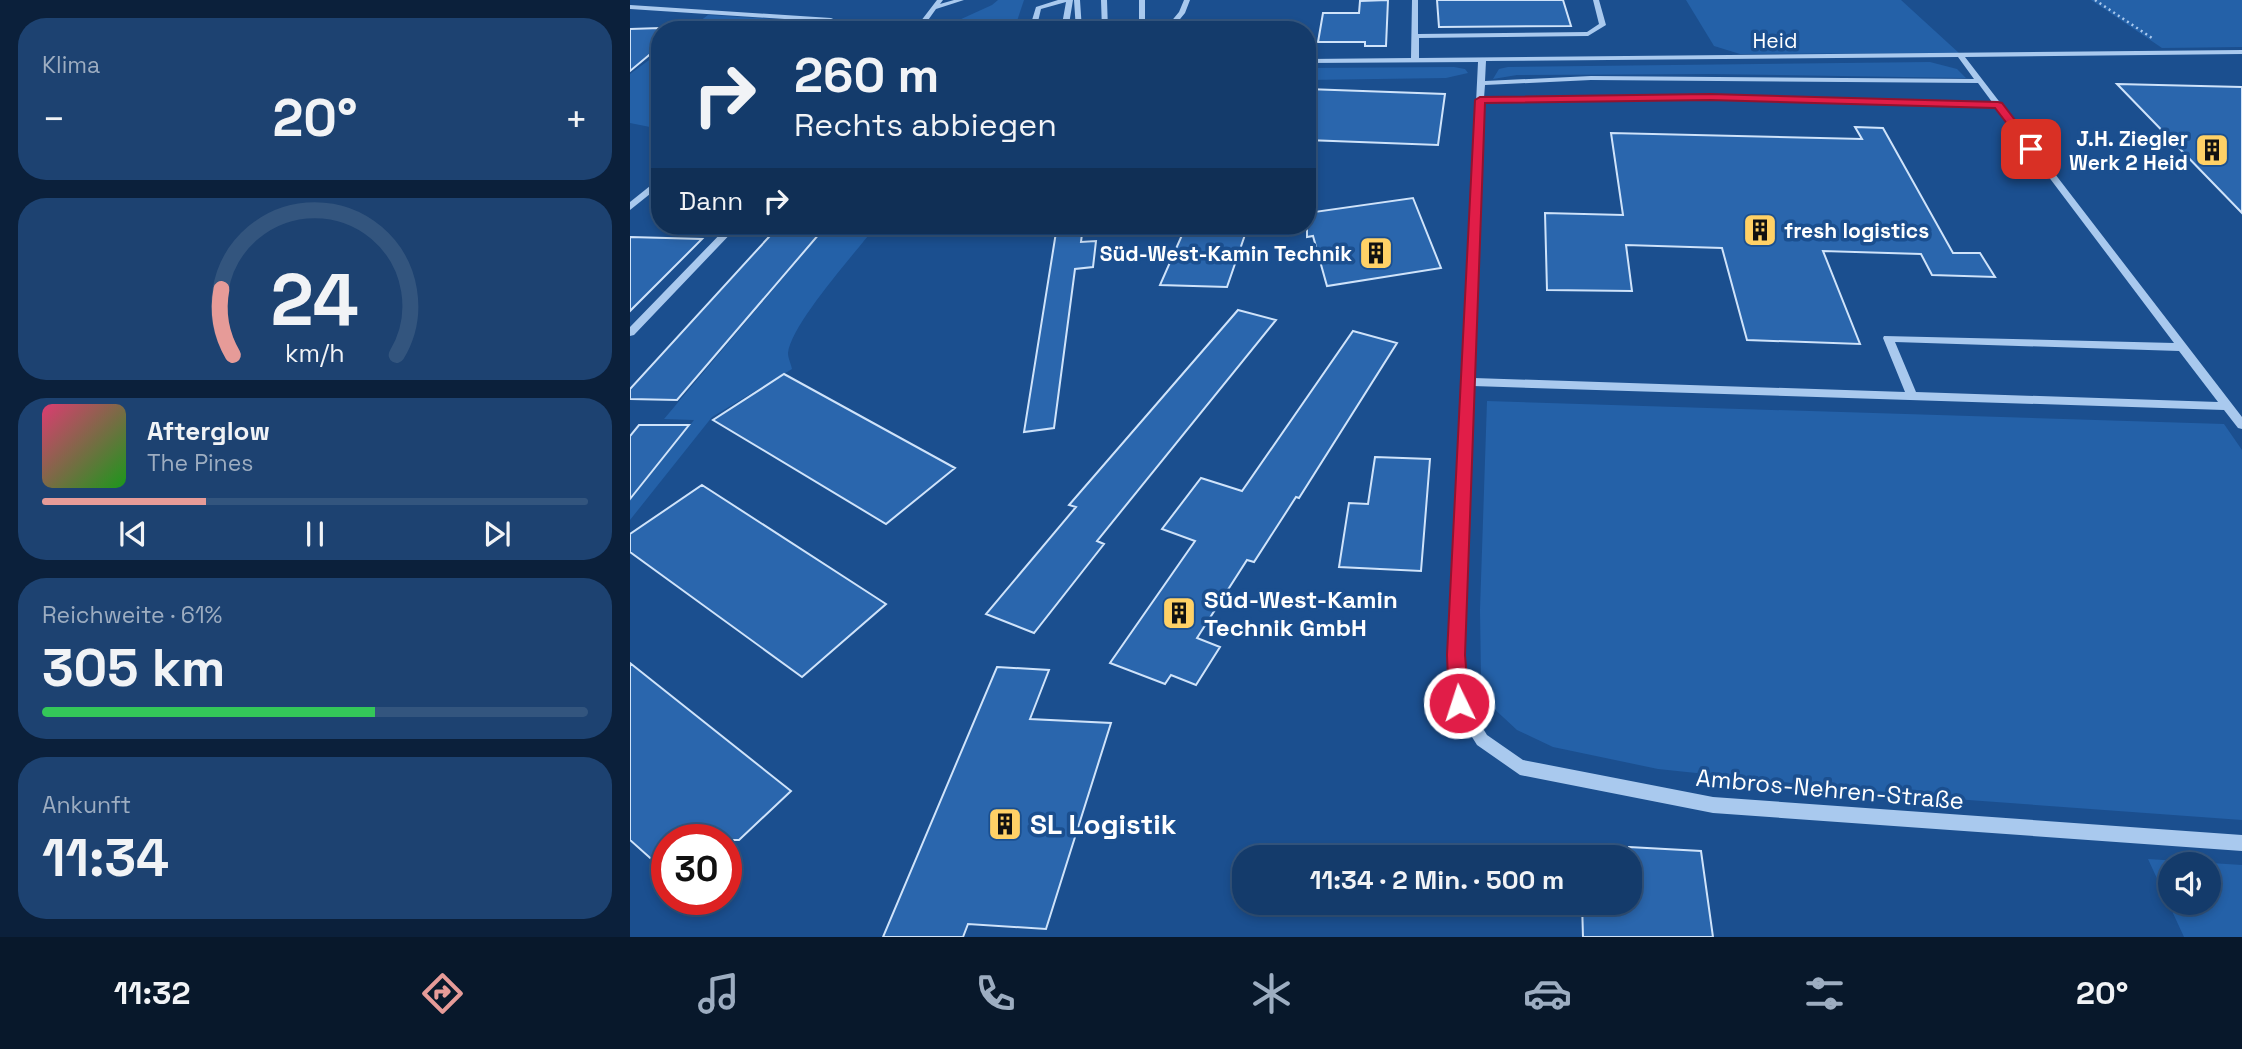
<!DOCTYPE html>
<html lang="de">
<head>
<meta charset="utf-8">
<style>
  :root { --surface:#143b6b; --page:#1d4271; --text:#f1f3f6; --muted:#9dadc1; --line:#33557e; --accent:#e69b98 }
  body { margin:0; font-family:"Space Grotesk",sans-serif; background:var(--page); color:var(--text); height:100vh; display:flex; flex-direction:column; font-size:26px; white-space:nowrap }
  * { box-sizing:border-box; margin:0 }
  p { font-size:23px; color:var(--muted) }
  .icon { flex:none; width:38px; height:38px; fill:none; stroke:currentColor; stroke-width:2; stroke-linecap:round; stroke-linejoin:round }
  .map { position:relative; flex:1; overflow:hidden }
  .details { display:flex; flex-direction:column; gap:18px; padding:18px; background:#0b203b; width:630px }
  .details>* { flex:none }
  .top-card { position:absolute; left:21px; top:21px; width:665px; height:214px; border-radius:28px; box-shadow:0 4px 10px #0003,0 0 0 2px var(--line); background:#143b6b; color:var(--text); overflow:hidden }
  .fabs { position:absolute; left:1528px; top:852px; display:grid; gap:14px }
  .fabs a { display:grid; place-items:center; width:63px; height:63px; border-radius:50%; background:var(--surface); box-shadow:0 4px 10px #0003,0 0 0 2px var(--line); font-size:35px }
  .speed { position:absolute; left:21px; top:824px; display:flex; gap:14px; font-size:35px; font-weight:700; text-align:center }
  .speed>* { display:grid; place-content:center; width:91px; height:91px; border-radius:50%; background:var(--surface); box-shadow:0 4px 10px #0003,0 0 0 2px var(--line); line-height:1 }
  .speed .limit { border:10px solid #d22; background:#fff; color:#111 }
  .pin { position:absolute; display:grid; place-items:center; width:60px; height:60px; color:#fff; margin:-30px; border-radius:14px; box-shadow:0 4px 10px #0006 }
  .me { position:absolute; width:77px; margin:-38px; rotate:356deg; stroke-linejoin:round; filter:drop-shadow(0 0 5px #0008) }
  .turn { display:flex; align-items:center; gap:24px; height:147px; padding:0 28px; font-size:32px }
  .turn .icon { width:91px; height:91px; stroke-width:2.5 }
  .turn b { display:block; font-size:49px; line-height:60px }
  .then { display:flex; align-items:center; height:66px; padding:0 28px; background:#0003; gap:14px; font-size:26px }
  .big { font-size:52px; font-weight:800; line-height:1.1 }
  .details .tile { flex:1; display:flex; flex-direction:column; justify-content:center; gap:10px; min-width:0; padding:0 24px; border-radius:28px; background:var(--page) }
  .details .dial { align-items:center; gap:0 }
  .dial svg { height:182px; overflow:visible; fill:none; stroke:var(--line); stroke-width:7; stroke-linecap:round; text-anchor:middle }
  .dial text { fill:var(--text); stroke:none }
  .song { display:flex; align-items:center; gap:21px }
  .cover { width:84px; height:84px; border-radius:10px; background:linear-gradient(135deg,hsl(340 70% 55%),hsl(120 70% 35%)) }
  .played { height:7px; border-radius:4px; background:linear-gradient(90deg,var(--accent) 30%,var(--line) 30%) }
  .keys { display:flex; justify-content:space-around; direction:ltr }
  .heat { display:flex; justify-content:space-between; align-items:center; font-size:38px; direction:ltr }
  .charge { height:10px; border-radius:5px; background:linear-gradient(90deg,#34c759 61%,var(--line) 0) }
  .trip { position:absolute; left:602px; top:845px; width:410px; height:70px; border-radius:28px; background:var(--surface); box-shadow:0 4px 10px #0003,0 0 0 2px var(--line); font-weight:800; line-height:70px; text-align:center }
  .tab-bar { display:flex; height:112px; justify-content:space-around; align-items:center; background:#08182b; color:var(--muted) }
  .tab-bar .icon { width:49px; height:49px }
  .tab-bar .active { color:var(--accent) }
  .tab-bar b { font-size:32px; color:var(--text) }
  main { display:flex; flex:1; min-height:0 }
  .map>svg:first-child { display:block }
</style>
</head>
<body>
<main>
<section class="details">
<div class="tile"><p>Klima</p>
<div class="heat"><a>−</a><b class="big">20°</b><a>+</a></div>
</div>
<div class="tile dial"><svg viewBox="0 0 100 80">
<path d="M14 69A42 42 0 1 1 86 69"/>
<path d="M14 69A42 42 0 0 1 9 40" stroke="#e69b98"/>
<text x="50" y="56" font-size="32" font-weight="700">24</text>
<text x="50" y="72" font-size="11">km/h</text>
</svg></div>
<div class="tile">
<div class="song"><i class="cover"></i><div><b>Afterglow</b><p>The Pines</p></div></div>
<div class="played"></div>
<div class="keys"><svg class="icon" aria-label="previous" viewBox="0 0 24 24"><path d="M18 5L8 12l10 7zM5 5v14"/></svg><svg class="icon" aria-label="pause" viewBox="0 0 24 24"><path d="M8 5v14M16 5v14"/></svg><svg class="icon" aria-label="next" viewBox="0 0 24 24"><path d="M6 5l10 7-10 7zM19 5v14"/></svg></div>
</div>
<div class="tile"><p>Reichweite · 61%</p><b class="big">305 km</b><div class="charge"></div></div>
<div class="tile"><p>Ankunft</p><b class="big">11:34</b></div>
</section>
<div class="map">
<svg width="1612" height="937" viewBox="0 0 1612 937">
  <rect width="100%" height="100%" fill="#1b4f8f"/>
  <path fill="#2461a8" fill-rule="evenodd" d="M368,0h26l-10,30h-67l1,-5 44,-20z
    M1056,0h215l58,53 -219,1 -26,-8z
    M1461,0h151v47l-80,1z
    M78,15l98,6 35,9h-73l-57,-5 -6,5h-17z
    M30,52v77l-30,-6v-49z
    M1300,62l27,7 9,9 -256,-4 -193,1 -24,4 6,-10 9,-2z
    M824,67l11,2 3,4 -22,5 -139,2v-12z
    M197,226h49c-20,26 -85,98 -88,127 0,5 3,11 4,16l-80,48 -82,103v-20l64,-80 -30,-1z
    M857,401l737,23 18,26v370l-315,-23 -269,-28 -105,-22 -36,-17 -27,-25 -9,-29 -1,-66z
    M1518,859l94,6v72h-58zM1540,864h38v39h-38z"/>
  <path fill="#2a66ad" stroke="#cfe3fa" stroke-width="2" d="M758,0l-2,46h-21v-4h-47l5,-29h36l1,-12z
    M807,0h126l8,26 -132,1z
    M30,28v18l-30,25v-42z
    M1487,84l125,3v126z
    M677,89l138,5 -7,51 -131,-5z
    M1225,127l28,1 70,125h27l15,24 -63,-2 -11,-21 -98,-3 37,93 -113,-4 -25,-92 -96,-3 6,46 -85,-1 -2,-77 78,2 -12,-82 251,6z
    M783,198l28,70 -114,18 -14,-50 -6,1v-24z
    M149,226h47l-149,174 -47,-1v-10z
    M427,226h26l-2,16 15,-1 -3,26 -18,2 -21,159 -30,4z
    M556,226h62l-21,61 -67,-2z
    M0,237l72,2 -72,72z
    M608,310l38,10 -179,221 7,3 -70,89 -48,-19 90,-107 -7,-2z
    M723,331l44,12 -98,155 -3,-1 -42,65 -7,-2 -50,78 23,9 -24,38 -25,-10 -6,9 -55,-21 85,-122 -33,-12 39,-51 41,13z
    M154,374l171,94 -69,56 -173,-104z
    M9,425h50l-59,74v-63z
    M745,457l55,2 -9,112 -82,-4 10,-64 19,1z
    M72,485l184,119 -84,73 -172,-125v-18z
    M0,663l161,128 -52,49h-72v33l-37,-33z
    M367,667l52,3 -19,49 81,4 -65,206 -78,-5 -5,13h-80z
    M999,847l72,4 12,86h-130l-1,-34h47z"/>
  <g fill="none" stroke-linecap="round" stroke-linejoin="round">
    <path stroke="#a9c9ee" stroke-width="2.5" stroke-dasharray="2 3.5" stroke-linecap="butt" d="M1465,0l57,38"/>
    <path fill="#a9c9ee" fill-rule="evenodd" d="M307,0h6l-3,4 14,-4h10l-28,9 -15,21h-7z
      M428,0h15l-5,30h-7l5,-28 -25,7 -5,21h-7l7,-23z
      M444,0h6l2,30h-6z
      M471,0h6l1,30h-6z
      M509,0h6v30h-6z
      M554,0h6l-5,13 -14,17h-7l15,-18z
      M782,0h6v34l169,-2 12,-8 -6,-24h6l7,25 -18,11 -169,2v20l823,-8v4l-277,3 277,360v12l-4,-1 -14,-18 -751,-24 -10,269 3,46 21,34 36,25 190,37 529,38v16l-529,-38 -193,-38 -43,-30 -23,-37 -3,-5 -2,-48 29,-593 -171,1v-4l104,-1zM1328,57l16,22 -383,-3 -106,5 1,-20zM961,80l387,3 14,19 -282,-7 -226,3 1,-13zM1080,99l286,8 178,236 -290,-7 -1,2 22,54 -431,-14 10,-276zM1265,342l284,9 39,51 -302,-10z
      M0,5l201,13 27,12h-10l-18,-8 -200,-13z
      M30,178v8l-30,24v-8z
      M98,226h10l-104,109 -4,1v-9z"/>
  </g>
  <path fill="#e11d48" stroke="#92132f" stroke-width="2" d="M1080,94l288,8 4,1 35,46 -9,2 -33,-43 -285,-8 -225,3 -20,552 4,48 -3,6 -7,3 -7,-3 -3,-6 -2,-48 28,-555 5,-3z"/>
  <defs>
    <g id="building-square" transform="scale(1.75)"><rect x="-9" y="-9" width="18" height="18" rx="4" fill="#ffd166" stroke="#1b4f8f"/><path d="M-4-6H4V6H1V3H-1V6H-4ZM-2.5-4.3h1.7v1.8h-1.7ZM.8-4.3h1.7v1.8H.8ZM-2.5-1h1.7V.8h-1.7ZM.8-1h1.7V.8H.8Z" fill="#111"/></g>
  </defs>
  <g fill-rule="evenodd">
    <use href="#building-square" x="1582" y="150"/>
    <use href="#building-square" x="1130" y="230"/>
    <use href="#building-square" x="746" y="253"/>
    <use href="#building-square" x="549" y="613"/>
    <use href="#building-square" x="375" y="824"/>
  </g>
  <g text-anchor="middle" dominant-baseline="central" stroke-width="7" stroke-linejoin="round" paint-order="stroke">
    <g font-size="21" fill="#fff" stroke="#1b4f8f">
      <text x="1145" y="40">Heid</text>
    </g>
    <g font-size="21" font-weight="bold" fill="#fff" stroke="#1b4f8f" text-anchor="end">
      <text x="1558" y="138">J.H. Ziegler<tspan x="1558" dy="24">Werk 2 Heid</tspan></text>
      <text x="1154" y="230" text-anchor="start">fresh logistics</text>
      <text x="722" y="253">Süd-West-Kamin Technik</text>
    </g>
    <g font-size="24" font-weight="bold" fill="#fff" stroke="#1b4f8f" text-anchor="start">
      <text x="574" y="599">Süd-West-Kamin<tspan x="574" dy="28">Technik GmbH</tspan></text>
    </g>
    <g font-size="24" fill="#fff" stroke="#1b4f8f">
      <text transform="translate(1200 789) rotate(5)">Ambros-Nehren-Straße</text>
    </g>
    <g font-size="28" font-weight="bold" fill="#fff" stroke="#1b4f8f" text-anchor="start">
      <text x="400" y="824">SL Logistik</text>
    </g>
  </g>
</svg>
<div class="fabs">
<a><svg class="icon" aria-label="sound" viewBox="0 0 24 24"><path d="M4 9h4l5-4v14l-5-4H4zM17 9q2 3 0 6"/></svg></a>
</div>
<div class="speed"><div class="limit">30</div></div>
<div class="pin" style="left:1401px;top:149px;background:#d93025"><svg class="icon" aria-label="arrive" viewBox="0 0 24 24"><path d="M6 21V4h12l-3 4 3 4H6"/></svg></div>
<svg class="me" style="left:829px;top:703px" viewBox="-20 -20 40 40"><circle r="17" fill="#e11d48" stroke="#fff" stroke-width="3"/><path d="M0-11L8 9 0 5-8 9z" fill="#fff"/></svg>
<div class="trip">11:34 · 2 Min. · 500 m</div>
<div class="top-card">
<div class="turn"><svg class="icon" aria-label="right" viewBox="0 0 24 24"><path d="M7 20v-9h11M14 6l5 5-5 5"/></svg><div><b>260 m</b>Rechts abbiegen</div></div>
<div class="then">Dann<svg class="icon" aria-label="right" viewBox="0 0 24 24"><path d="M7 20v-9h11M14 6l5 5-5 5"/></svg></div>
</div>
</div>
</main>
<nav class="tab-bar">
<b>11:32</b>
<svg class="icon active" aria-label="directions" viewBox="0 0 24 24"><path d="M12 3l9 9-9 9-9-9zM9 14v-3h6M13 9l2 2-2 2"/></svg>
<svg class="icon" aria-label="music" viewBox="0 0 24 24"><path d="M9 18V5l10-2v13"/><circle cx="6" cy="18" r="3"/><circle cx="16" cy="16" r="3"/></svg>
<svg class="icon" aria-label="phone" viewBox="0 0 24 24"><path d="M5 4h4l2 5-3 2q2 4 5 5l2-3 5 2v4C11 20 4 13 5 4z"/></svg>
<svg class="icon" aria-label="climate" viewBox="0 0 24 24"><path d="M12 3v18M4 7l16 10M4 17L20 7"/></svg>
<svg class="icon" aria-label="car" viewBox="0 0 24 24"><path d="M5 17H2v-5l4-1 3-4h7l3 4 3 1v5h-3M9 17h6M6 11h13"/><circle cx="7" cy="17" r="2"/><circle cx="17" cy="17" r="2"/></svg>
<svg class="icon" aria-label="filters" viewBox="0 0 24 24"><path d="M4 7h16M4 17h16"/><circle cx="9" cy="7" r="2"/><circle cx="15" cy="17" r="2"/></svg>
<b>20°</b>
</nav>
</body>
</html>
